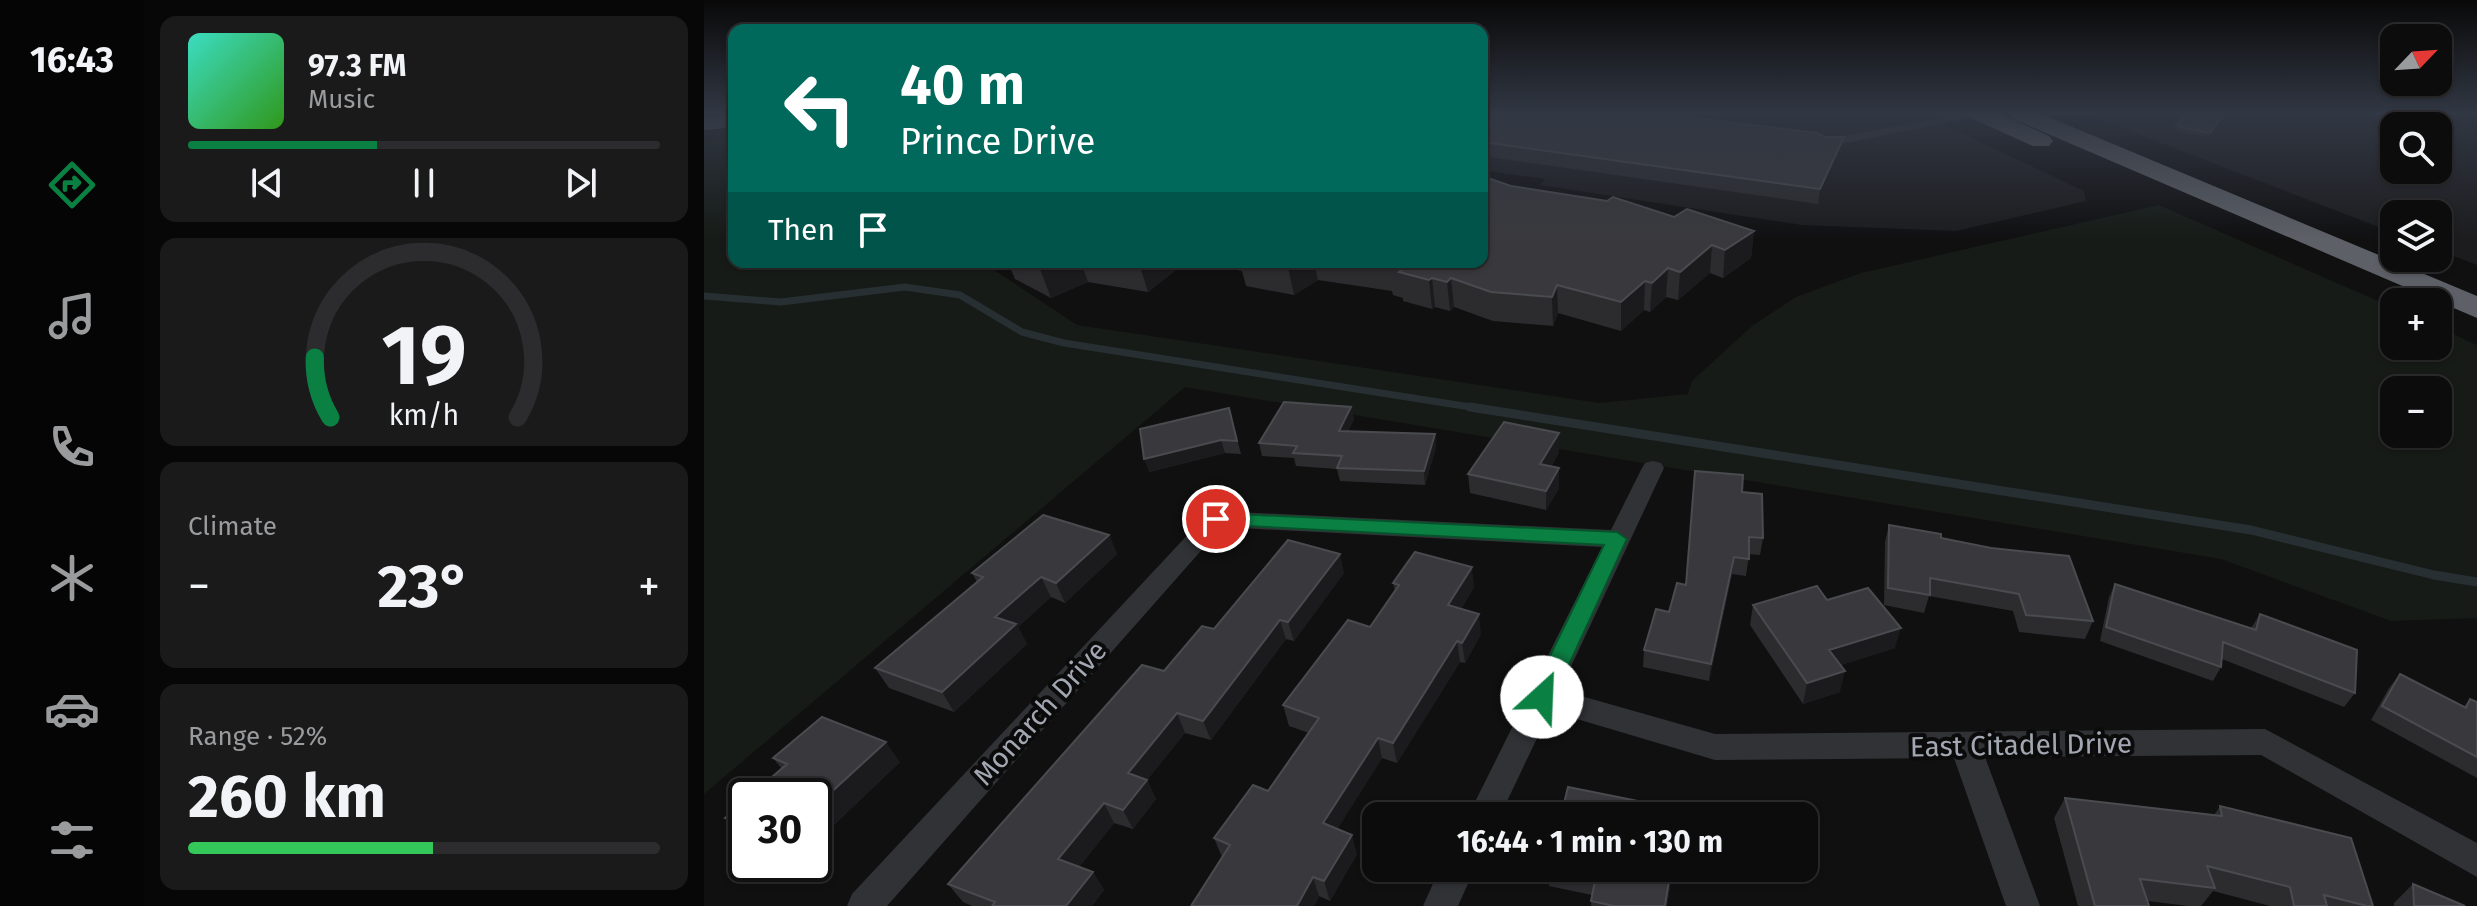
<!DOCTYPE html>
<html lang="en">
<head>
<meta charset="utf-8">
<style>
  :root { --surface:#0c0c0d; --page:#1a1a1b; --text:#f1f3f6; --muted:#9a9b9d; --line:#2c2c2e; --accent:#0b8043 }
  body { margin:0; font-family:"Fira Sans",sans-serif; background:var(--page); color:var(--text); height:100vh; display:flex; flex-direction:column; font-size:30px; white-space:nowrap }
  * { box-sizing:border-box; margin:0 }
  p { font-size:26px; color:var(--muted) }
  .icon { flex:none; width:44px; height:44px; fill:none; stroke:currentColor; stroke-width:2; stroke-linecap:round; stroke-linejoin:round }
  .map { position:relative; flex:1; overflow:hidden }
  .details { display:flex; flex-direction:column; gap:16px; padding:16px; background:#070707; width:560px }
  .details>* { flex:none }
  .top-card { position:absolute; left:24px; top:24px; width:760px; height:244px; border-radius:16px; box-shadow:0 2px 6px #0004,0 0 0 2px var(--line); background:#00695c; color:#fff; overflow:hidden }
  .needle { width:52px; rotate:65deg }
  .buttons { position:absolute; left:1676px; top:24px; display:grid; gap:16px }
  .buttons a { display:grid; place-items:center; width:72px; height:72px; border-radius:16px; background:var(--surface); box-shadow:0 2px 6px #0004,0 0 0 2px var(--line); font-size:40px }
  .speed { position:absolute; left:24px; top:778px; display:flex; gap:16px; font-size:40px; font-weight:700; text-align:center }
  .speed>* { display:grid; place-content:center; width:104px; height:104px; border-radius:50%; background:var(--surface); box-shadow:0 2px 6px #0004,0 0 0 2px var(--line); line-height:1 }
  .speed .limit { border:4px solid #111; border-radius:12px; background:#fff; color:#111 }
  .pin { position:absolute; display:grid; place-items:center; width:68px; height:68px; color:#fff; margin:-34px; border:4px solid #fff; border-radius:50%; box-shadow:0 2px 8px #0007 }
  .me { position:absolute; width:88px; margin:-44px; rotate:25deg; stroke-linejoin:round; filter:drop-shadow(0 0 6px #0008) }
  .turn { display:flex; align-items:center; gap:28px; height:168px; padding:0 40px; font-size:36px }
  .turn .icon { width:104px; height:104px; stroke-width:2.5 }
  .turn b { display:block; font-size:56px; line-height:68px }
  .then { display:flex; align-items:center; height:76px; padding:0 40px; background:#0003; gap:16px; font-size:30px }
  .big { font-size:60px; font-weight:700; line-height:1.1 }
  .details .widget { flex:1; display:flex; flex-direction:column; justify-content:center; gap:12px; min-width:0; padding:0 28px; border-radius:16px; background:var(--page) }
  .details .dial { align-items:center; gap:0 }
  .dial svg { height:208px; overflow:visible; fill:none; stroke:var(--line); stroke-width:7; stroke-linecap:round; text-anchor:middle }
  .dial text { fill:var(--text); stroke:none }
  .song { display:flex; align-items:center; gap:24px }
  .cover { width:96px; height:96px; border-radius:12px; background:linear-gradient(135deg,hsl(170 70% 55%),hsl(110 70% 35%)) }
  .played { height:8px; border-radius:4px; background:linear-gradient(90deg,var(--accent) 40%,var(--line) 40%) }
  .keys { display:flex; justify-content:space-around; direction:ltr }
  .heat { display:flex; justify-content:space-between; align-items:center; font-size:44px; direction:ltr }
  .charge { height:12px; border-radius:6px; background:linear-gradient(90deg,#34c759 52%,var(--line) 0) }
  .trip { position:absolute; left:658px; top:802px; width:456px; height:80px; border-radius:16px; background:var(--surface); box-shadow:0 2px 6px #0004,0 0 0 2px var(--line); font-weight:700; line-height:80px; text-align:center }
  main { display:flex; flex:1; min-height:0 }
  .tab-bar { display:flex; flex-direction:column; width:144px; justify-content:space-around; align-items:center; background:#050505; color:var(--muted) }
  .tab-bar .icon { width:56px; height:56px }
  .tab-bar .on { color:var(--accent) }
  .tab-bar b { font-size:36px; color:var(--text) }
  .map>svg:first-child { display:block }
</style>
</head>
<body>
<main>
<nav class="tab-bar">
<b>16:43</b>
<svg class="icon on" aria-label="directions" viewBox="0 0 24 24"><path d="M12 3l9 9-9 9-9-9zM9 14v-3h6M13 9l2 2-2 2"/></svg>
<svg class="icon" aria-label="music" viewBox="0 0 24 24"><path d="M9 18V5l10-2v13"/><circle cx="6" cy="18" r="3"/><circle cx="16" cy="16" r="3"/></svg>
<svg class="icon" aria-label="phone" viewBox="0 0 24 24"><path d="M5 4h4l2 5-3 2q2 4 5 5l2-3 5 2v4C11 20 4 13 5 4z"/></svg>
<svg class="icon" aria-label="climate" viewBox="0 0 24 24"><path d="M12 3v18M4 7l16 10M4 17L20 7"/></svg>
<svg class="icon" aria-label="car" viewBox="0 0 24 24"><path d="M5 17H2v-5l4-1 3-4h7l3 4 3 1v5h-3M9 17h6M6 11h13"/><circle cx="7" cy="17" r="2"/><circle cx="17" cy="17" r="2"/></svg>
<svg class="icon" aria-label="filters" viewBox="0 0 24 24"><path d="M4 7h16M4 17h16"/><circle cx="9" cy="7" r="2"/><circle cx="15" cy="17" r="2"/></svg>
</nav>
<section class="details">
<div class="widget">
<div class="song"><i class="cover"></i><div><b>97.3 FM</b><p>Music</p></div></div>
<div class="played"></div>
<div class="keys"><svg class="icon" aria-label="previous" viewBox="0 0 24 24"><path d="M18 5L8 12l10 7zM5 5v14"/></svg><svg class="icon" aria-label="pause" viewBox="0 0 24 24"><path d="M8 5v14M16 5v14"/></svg><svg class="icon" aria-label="next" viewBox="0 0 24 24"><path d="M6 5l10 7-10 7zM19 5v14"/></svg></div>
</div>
<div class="widget dial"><svg viewBox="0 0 100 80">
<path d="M14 69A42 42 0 1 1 86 69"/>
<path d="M14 69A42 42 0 0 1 8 46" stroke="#0b8043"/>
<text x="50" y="56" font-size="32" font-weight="700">19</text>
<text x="50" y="72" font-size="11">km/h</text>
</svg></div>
<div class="widget"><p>Climate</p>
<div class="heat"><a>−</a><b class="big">23°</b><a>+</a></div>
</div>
<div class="widget"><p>Range · 52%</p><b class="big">260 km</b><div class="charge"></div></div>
</section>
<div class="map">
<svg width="1773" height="906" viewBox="0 0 1773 906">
  <rect width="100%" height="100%" fill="#101011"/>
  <path fill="#1c1c1e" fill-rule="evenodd" d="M778,113h437l165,78 2,10 -130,30 -154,-6 -262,-40 5,-6 -63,-9z
    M1380,113h393v152l-39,-15v-36h-44v19zM1690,126h44v44h-44z"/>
  <path fill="#161b17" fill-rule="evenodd" d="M30,137v125h248l95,63 523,78 88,-9 4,-13 60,-55 44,-29 65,-24 298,-68 235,103v38h44v-19l39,18v273l-86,3 -170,-62 -1036,-172 -481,407v-653zM1690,390h44v44h-44z"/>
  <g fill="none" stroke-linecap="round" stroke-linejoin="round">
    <path stroke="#272f33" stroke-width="7" d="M0,296l77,6 124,-15 55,8 62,37 42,11 419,66"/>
    <path stroke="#272f33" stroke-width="9" d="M766,407l781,123 183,45 43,7"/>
    <path fill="#313236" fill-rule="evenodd" d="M1262,113h27l-171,35 -7,-4 7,-4z
      M949,461l8,2 3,5 -104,222 155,44 550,-5 212,114v34l-216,-122 -276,2 55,149h-34l-52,-148 -239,2 -165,-49 -50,105h-32l134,-269 -380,-20 -335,379h-40l5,-12 356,-381 8,-2 395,19 31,-62 3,-5z
      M736,868h35l-17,38h-35z"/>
    <path fill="#4d4f54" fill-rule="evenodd" d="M30,115v12l-30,3v-12z"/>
    <path fill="#5d6066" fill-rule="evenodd" d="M1264,113h30l51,23 4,5 -4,5h-16l-62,-28z
      M1304,113h31l438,183v22l-466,-200z"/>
  </g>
  <path fill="#2c2c2f" d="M778,113l343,24h19l-2,14 -24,53 -336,-48z
    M1482,113h40l-18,24 -34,-7 2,-4z
    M807,186l243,45 -3,27 -28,20 -13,-5 -32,27 -12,-3 -16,15 -6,-2 -23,21 -63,-18 -5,13 -60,-5 -39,-14 -4,4 -15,-4 -3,2 -29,-8v-3l-10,-3 -1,-4 -74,-11 -24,15 -48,-9 -4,-15 -55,-9h295z
    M304,262h178l-38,30 -60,-10 -37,16 -36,-19z
    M647,407l3,12 -6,12 87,3 1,13 -11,38 -85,-4 -3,-12 -41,-3 -2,-8 -32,-2 -3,-13z
    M525,408l12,46 -16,-1 -76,19z
    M855,452l-8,15 8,21 -13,22 -76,-17 -2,-19z
    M1038,492l21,46 -3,17 -11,-1 -3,22 -14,-2 -23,107 -66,-14 1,-17 25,-38z
    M1185,525l52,13 152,83 -8,18 -66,-7 -6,-21 -84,-15 -5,17 -40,-8 1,-63z
    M405,535l8,19 -52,49 -14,-6 -33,30 9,17 -73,68 -65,-24 -14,-20 102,-86 -5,-9z
    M640,573l-50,68 -8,-2 -75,101 -26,-7 -38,47 9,19 -23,30 -19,-6 -35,44 14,5 11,18 -12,16h-120l-9,-4 -15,-18 216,-213 50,-42z
    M689,583l81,4 -13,22 20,25 -16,29 -5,-1 -63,101 -15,-5 -45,71 20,25 -27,47 -11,-5 -5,10h-123l31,-49 -8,-19 54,-47 41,-58 -20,-7 -6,-21 87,-78 25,-36z
    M1411,584l136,44 9,-14 95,79 -11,14 -122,-48 -1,8 -8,14 -113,-40 9,-44z
    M1123,600l68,48 -54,17 -1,27 -37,12 -53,-79 3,-20z
    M1696,674l64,32 6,-7 7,3v76l-106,-58 18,-32z
    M69,758l127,4 -86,82v-48l-32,-27z
    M1361,798l149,17 6,-9 153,100h-103l-57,-15 -12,15h-13l-40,-5 1,5h-71l-24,-88z
    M42,800v39l-21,-21z
    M844,868h125l-6,38h-76l1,-11 -43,-9z
    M1709,884l52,22h-71v-3z"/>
  <path fill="#1b1b1d" d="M1521,113h1v2l-18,22 2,-4z
    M1140,137l-2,14 -24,53 2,-15z
    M1050,231l-3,27 -28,20 2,-28z
    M1008,245l-2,28 -32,27 2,-28z
    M354,262h23l7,20 -37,16 -11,-29z
    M437,262h45l-38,30 -9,-29z
    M592,262h18l4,18 -24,15 -6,-28z
    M964,268l-2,29 -16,15 2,-29z
    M728,278l3,29 -3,2 -3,-29z
    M747,278l3,29 -4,4 -3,-29z
    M941,281l-1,29 -23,21v-29z
    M853,285l1,28 -5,13 -1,-29z
    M647,407l3,12 -13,25 -2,-13z
    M855,433v19l-18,32 -1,-20z
    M731,434l1,13 -11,38 -1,-14z
    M517,440l4,13 -76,19 -5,-13z
    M855,468v20l-13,22v-19z
    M405,535l8,19 -52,49 -9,-20z
    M636,554l4,19 -50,68 -6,-19z
    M1030,557l-2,17 -23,107 2,-17z
    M768,567l2,20 -23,38 -3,-20z
    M337,577l10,20 -33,30 9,17 -73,68 -12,-20 53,-75z
    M775,614l2,20 -16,29 -3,-20z
    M576,620l6,19 -75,101 -8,-19z
    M1197,628l-6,20 -70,22 4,-20z
    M753,641l3,21 -63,101 -4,-20z
    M1141,671l-5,21 -37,12 4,-21z
    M473,713l8,20 -38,47 9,19 -23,30 -10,-19 5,-37z
    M674,738l4,20 -53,85 -6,-20z
    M182,742l14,20 -86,82v-36z
    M400,803l10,20 -44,55 -12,-19z
    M648,835l5,19 -27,47 -6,-20z
    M967,868h2l-6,38h-2z
    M389,872l11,18 -12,16h-26z
    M609,877l6,19 -5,10h-17z"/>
  <path fill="#39393d" stroke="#494b4f" stroke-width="2" d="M778,113h173l162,20 8,4h19l-24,52 -338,-47z
    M1482,113h39l-15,20 -34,-7z
    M778,176l29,10 96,15 6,-4 61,20 13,-8 67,22 -29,19 -13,-5 -32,27 -12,-4 -16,15 -7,-2 -24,21 -64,-17 -5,12 -61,-5 -40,-14 -4,4 -15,-4 -3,2 -30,-8 3,-2 -13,-3 4,-4 -8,-1h97z
    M322,262h32l-18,7z
    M557,262h35l-8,5z
    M580,402l67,5 -12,24 96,3 -11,37 -87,-3 5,-12 -49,-3 4,-7 -38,-3z
    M525,408l8,33 -16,-1 -77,19 -4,-30z
    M800,422l55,11 -19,31 19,4 -13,23 -78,-17z
    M991,471l48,4 -1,17 20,2 1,44 -14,-1v22l-15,-2 -23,107 -67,-14 12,-41 13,3 8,-29 9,2z
    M339,515l66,20 -53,48 -15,-6 -46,40 21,7 -74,68 -67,-24 108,-91 -11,-4z
    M1185,525l52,9v4l50,10 78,8 24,65 -67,-6 -7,-21 -89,-16v17l-42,-7z
    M584,540l52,14 -52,68 -8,-2 -77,101 -26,-8 -49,60 19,7 -24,30 -19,-7 -46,56 35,13 -27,34h-74l3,-4 -47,-18 194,-219 22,6 38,-45 12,3z
    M711,552l57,15 -24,38 31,9 -17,29 -5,-2 -64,102 -15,-5 -55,85 29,12 -28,46 -11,-4 -16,29h-106l39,-61 -16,-7 39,-53 15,6 51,-73 -36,-13 65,-85 22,7 29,-42 -6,-2z
    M1411,584l141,46 4,-16 97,36 -2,43 -132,-51 -2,25 -115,-40z
    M1113,586l10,14 41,-12 33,40 -72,22 16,21 -38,12 -54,-78z
    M1696,674l66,34 4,-9 7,3v55l-95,-51z
    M118,717l64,25 -72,66v-12h-64l37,-32 -14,-6z
    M864,787l75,15 -3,14h-79z
    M1361,798l157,18 -2,-10 131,32 22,68h-6l-43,-11 3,11h-33l-4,-19 -83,-21 8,22 -75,-9 9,27h-54z
    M42,800v28l-21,-10z
    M853,868h114l-6,38h-51l-23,-5 5,-25z
    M1709,884l52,22h-51z"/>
  <linearGradient id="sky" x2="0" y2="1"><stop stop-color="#090909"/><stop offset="0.47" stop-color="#313743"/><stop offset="1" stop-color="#313743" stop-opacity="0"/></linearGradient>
  <rect width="1773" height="240" fill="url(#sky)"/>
  <path fill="#0b8043" stroke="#07532c" stroke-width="2" d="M512,513l401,19 10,7 -73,158 -4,7 -8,3 -9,-3 -3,-7 74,-152 -395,-21 -2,-5z"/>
  <g text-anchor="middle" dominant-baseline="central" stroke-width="8" stroke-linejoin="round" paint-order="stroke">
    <g font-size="28" fill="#a2a7b1" stroke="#0b0b0c">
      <text transform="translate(336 713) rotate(-48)">Monarch Drive</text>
      <text transform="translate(1317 745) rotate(-1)">East Citadel Drive</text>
    </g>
  </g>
</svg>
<div class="buttons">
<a><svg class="needle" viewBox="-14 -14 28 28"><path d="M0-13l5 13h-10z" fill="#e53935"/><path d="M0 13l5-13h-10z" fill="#9a9b9d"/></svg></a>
<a><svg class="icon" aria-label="search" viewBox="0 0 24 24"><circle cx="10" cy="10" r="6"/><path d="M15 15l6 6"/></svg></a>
<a><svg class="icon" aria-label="layers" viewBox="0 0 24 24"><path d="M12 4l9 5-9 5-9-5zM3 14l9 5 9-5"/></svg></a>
<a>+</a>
<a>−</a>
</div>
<div class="speed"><div class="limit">30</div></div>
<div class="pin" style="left:512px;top:519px;background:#d93025"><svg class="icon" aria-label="arrive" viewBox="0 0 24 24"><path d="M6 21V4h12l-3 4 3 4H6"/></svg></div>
<svg class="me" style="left:838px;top:697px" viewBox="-20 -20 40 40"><circle r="19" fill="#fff"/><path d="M0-13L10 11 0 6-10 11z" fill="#0b8043"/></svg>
<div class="trip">16:44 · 1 min · 130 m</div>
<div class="top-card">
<div class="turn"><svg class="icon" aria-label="left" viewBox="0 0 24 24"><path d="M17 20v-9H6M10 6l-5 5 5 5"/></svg><div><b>40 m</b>Prince Drive</div></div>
<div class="then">Then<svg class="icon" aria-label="arrive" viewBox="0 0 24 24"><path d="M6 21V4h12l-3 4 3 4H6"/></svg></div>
</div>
</div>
</main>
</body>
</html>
